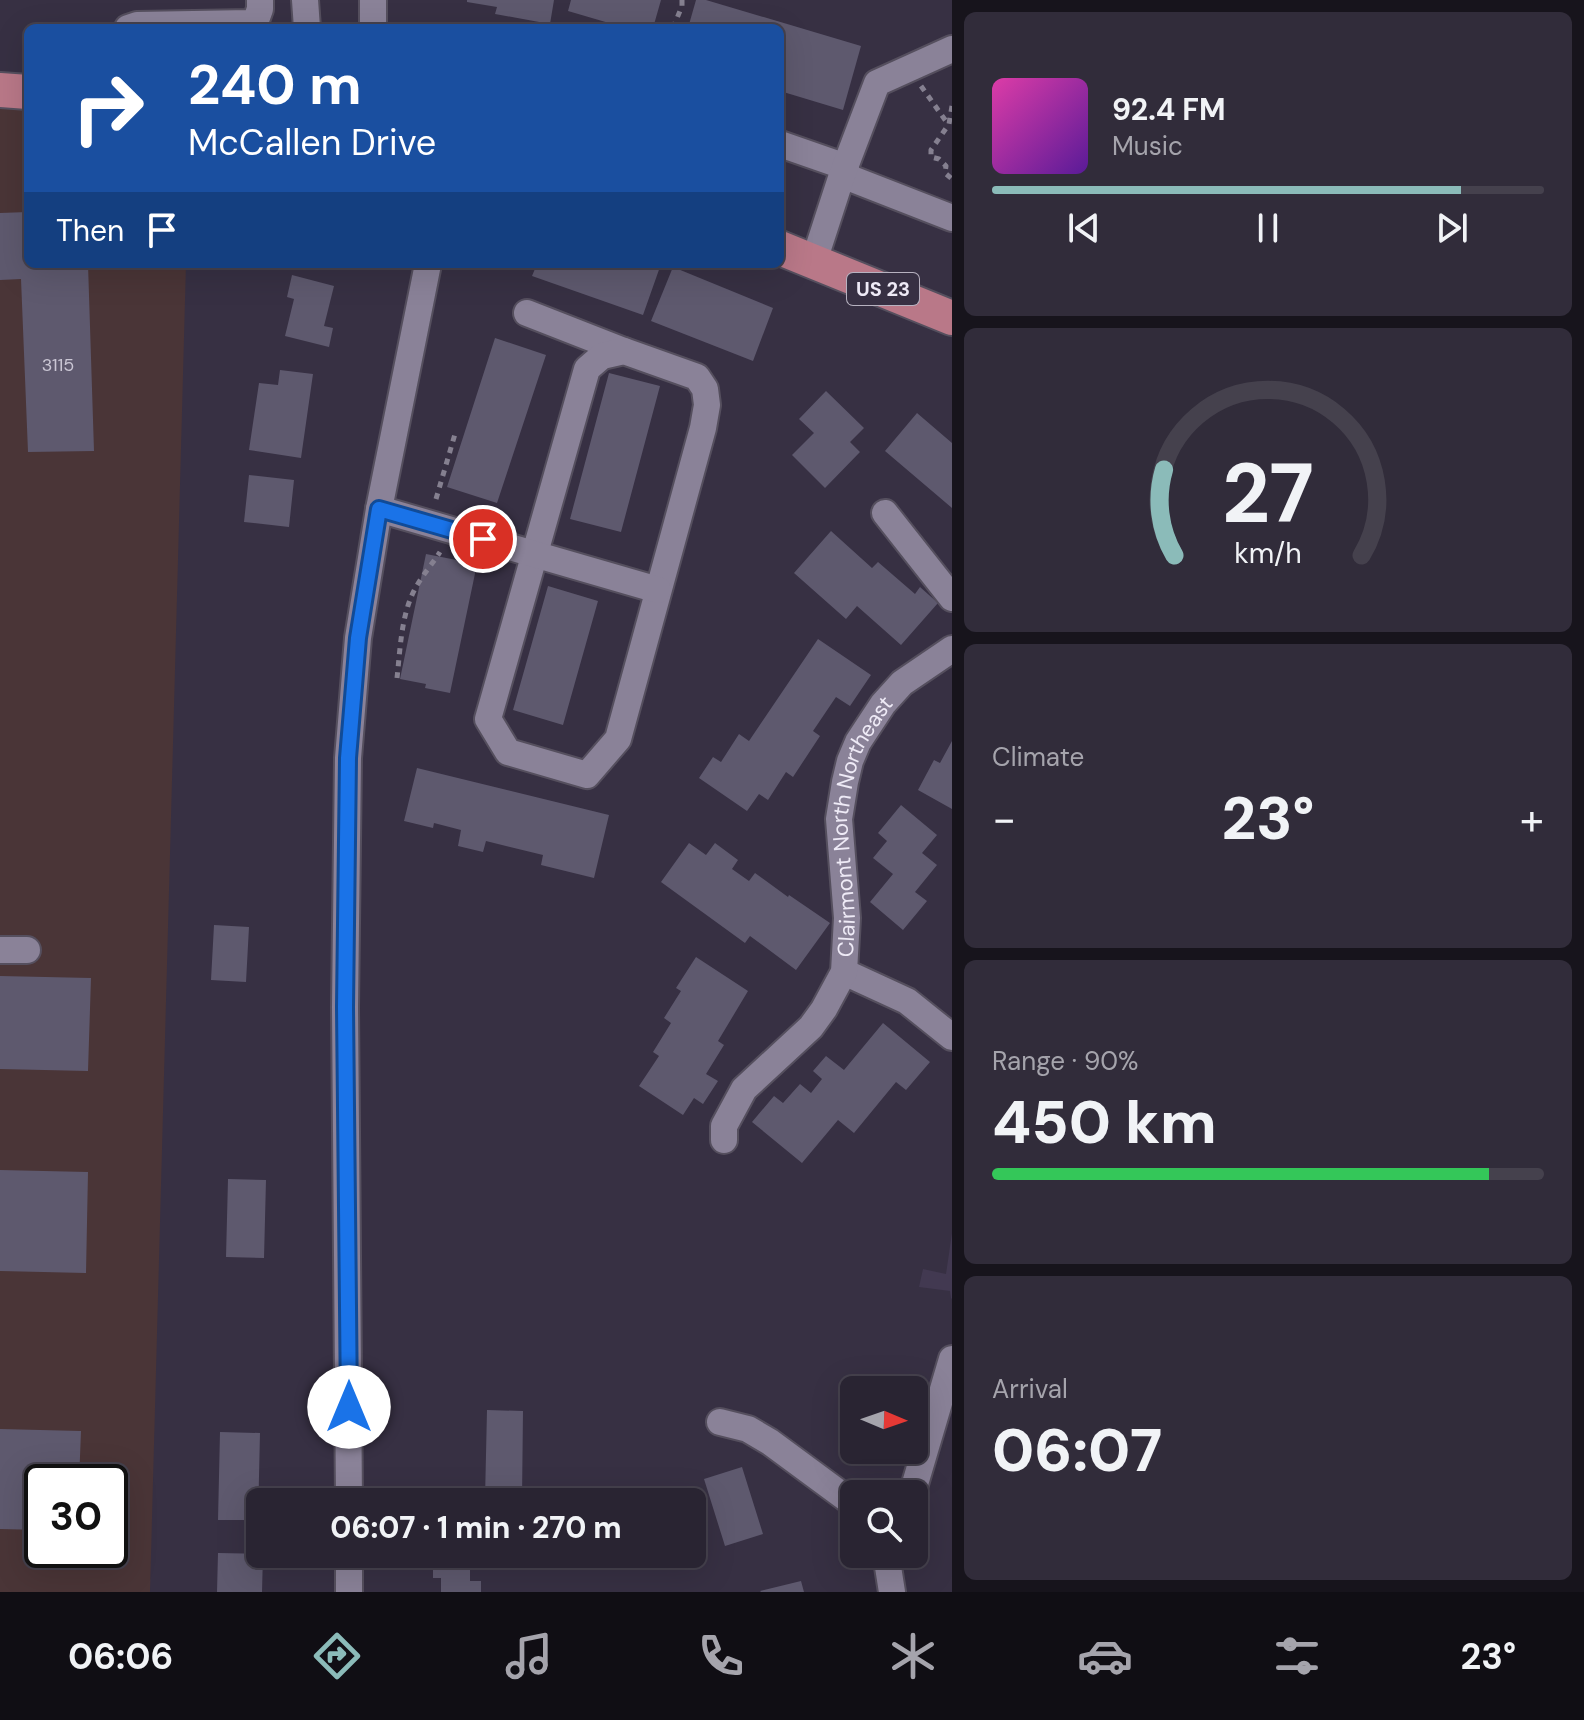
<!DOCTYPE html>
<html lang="en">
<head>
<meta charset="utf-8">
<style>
  :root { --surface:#292432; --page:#312c3a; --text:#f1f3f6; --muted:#a5a4ac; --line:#45414d; --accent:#8bbbb9 }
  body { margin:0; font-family:"DM Sans",sans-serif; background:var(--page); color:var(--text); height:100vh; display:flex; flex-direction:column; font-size:30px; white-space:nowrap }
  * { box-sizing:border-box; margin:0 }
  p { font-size:26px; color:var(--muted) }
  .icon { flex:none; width:44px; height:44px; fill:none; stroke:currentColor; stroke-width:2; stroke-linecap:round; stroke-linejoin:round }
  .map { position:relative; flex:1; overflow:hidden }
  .drawer { display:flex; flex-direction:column; gap:12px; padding:12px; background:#17141c; width:632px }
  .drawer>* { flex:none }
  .guide { position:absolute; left:24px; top:24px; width:760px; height:244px; border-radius:12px; box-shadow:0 8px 32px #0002,0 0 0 2px var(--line); background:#1a4fa0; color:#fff; overflow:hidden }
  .needle { width:52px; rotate:92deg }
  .fabs { position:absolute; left:840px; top:1376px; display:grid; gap:16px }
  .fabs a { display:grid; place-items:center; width:88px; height:88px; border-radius:12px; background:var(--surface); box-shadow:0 8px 32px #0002,0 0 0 2px var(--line); font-size:40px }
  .speed { position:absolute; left:24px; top:1464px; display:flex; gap:16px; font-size:40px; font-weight:700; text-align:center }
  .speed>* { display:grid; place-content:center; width:104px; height:104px; border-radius:50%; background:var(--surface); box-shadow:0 8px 32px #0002,0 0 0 2px var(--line); line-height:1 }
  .speed .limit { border:4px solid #111; border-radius:12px; background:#fff; color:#111 }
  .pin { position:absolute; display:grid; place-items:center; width:68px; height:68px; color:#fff; margin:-34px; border:4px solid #fff; border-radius:50%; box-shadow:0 2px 8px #0007 }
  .me { position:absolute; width:88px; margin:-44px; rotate:0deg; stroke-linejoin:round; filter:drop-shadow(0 0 6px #0008) }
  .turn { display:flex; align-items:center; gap:28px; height:168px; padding:0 32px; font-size:36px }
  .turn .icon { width:104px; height:104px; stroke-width:2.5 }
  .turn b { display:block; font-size:56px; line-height:68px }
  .then { display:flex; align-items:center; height:76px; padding:0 32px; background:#0003; gap:16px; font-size:30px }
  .big { font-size:60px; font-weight:800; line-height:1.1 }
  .drawer .tile { flex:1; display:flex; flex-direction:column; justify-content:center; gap:12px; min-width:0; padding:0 28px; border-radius:12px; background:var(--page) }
  .drawer .dial { align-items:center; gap:0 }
  .dial svg { height:208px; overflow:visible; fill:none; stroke:var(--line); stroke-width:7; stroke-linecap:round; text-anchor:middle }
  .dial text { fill:var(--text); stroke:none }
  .song { display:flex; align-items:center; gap:24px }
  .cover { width:96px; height:96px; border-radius:12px; background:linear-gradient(135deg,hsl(320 70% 55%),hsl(270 70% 35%)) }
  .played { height:8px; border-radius:4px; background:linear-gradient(90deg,var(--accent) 85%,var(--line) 85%) }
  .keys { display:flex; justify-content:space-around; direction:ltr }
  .heat { display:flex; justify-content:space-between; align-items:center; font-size:44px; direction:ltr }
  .charge { height:12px; border-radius:6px; background:linear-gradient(90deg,#34c759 90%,var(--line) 0) }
  .trip { position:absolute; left:246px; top:1488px; width:460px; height:80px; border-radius:12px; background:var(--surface); box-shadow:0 8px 32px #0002,0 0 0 2px var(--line); font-weight:800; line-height:80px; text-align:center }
  .menu { display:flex; height:128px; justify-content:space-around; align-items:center; background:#100e14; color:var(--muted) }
  .menu .icon { width:56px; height:56px }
  .menu .on { color:var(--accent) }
  .menu b { font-size:36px; color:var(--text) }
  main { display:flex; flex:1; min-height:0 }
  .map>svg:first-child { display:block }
</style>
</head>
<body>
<main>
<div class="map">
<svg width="952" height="1592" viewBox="0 0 952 1592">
  <rect width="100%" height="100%" fill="#373043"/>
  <path fill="#4a3537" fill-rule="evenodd" d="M0,89l28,2v173h158l-36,1328h-150zM42,1482h68v68h-68z"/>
  <path fill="#423951" d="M952,1233v66l-1,-1 -1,-7 -31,-4 4,-18 23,5z"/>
  <path fill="#5e596e" d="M467,0h87l-4,24 -55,-10 2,-7 -30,-5z
    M571,0h90l-8,28h-27l-58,-17z
    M696,0h10l155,46 -18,64 -63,-19v-63h-92z
    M28,212v52h60l6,187 -66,1 -7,-173 -21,1v-67z
    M537,264h124l-18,51 -111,-39z
    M673,267l100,41 -20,53 -102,-40z
    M292,275l42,11 -10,40 9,2 -4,19 -44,-11 9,-37 -7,-2z
    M495,338l51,17 -49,148 -50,-16z
    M280,370l33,4 -12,84 -52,-8 10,-67 19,2z
    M609,373l51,13 -39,146 -51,-13z
    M826,391l38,37 -14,14 10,10 -35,36 -33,-33 22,-22 -15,-14z
    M917,413l35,30v65l-67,-57z
    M249,475l45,5 -5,47 -45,-5z
    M831,531l41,37 6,-6 37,32 5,-7 18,16 -37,42 -44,-39 -11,13 -52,-46z
    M426,554l51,10 -27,129 -25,-5 1,-4 -26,-5z
    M548,586l50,15 -35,124 -50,-15z
    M818,639l53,36 -21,31 -14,-9 -23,34 7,5 -27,41 -7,-5 -18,28 -9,-6 -12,17 -48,-33 14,-21 8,5 18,-28 10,7z
    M952,741v68l-34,-19 16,-30 6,3z
    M417,768l192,47 -15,63 -53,-13 2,-10 -57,-14 -3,11 -25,-6 3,-16 -27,-7 -1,5 -29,-7z
    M901,805l36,30 -15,18 15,12 -22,27 12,9 -24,29 -33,-28 23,-28 -20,-16 14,-17 -9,-8z
    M689,843l17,12 9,-12 23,17 -6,9 17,12 6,-8 33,24 1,-2 41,28 -34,47 -46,-34 -5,7 -84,-61z
    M214,925l35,2 -3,55 -35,-2z
    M696,957l52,34 -30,50 6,4 -18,29 12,7 -15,23 -9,-6 -11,17 -44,-29 20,-30 -6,-4 18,-29 -7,-5 17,-27 -5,-3z
    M0,976l91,2 -3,93 -88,-2z
    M883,1023l47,39 -24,28 -10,-8 -42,51 -16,-13 -36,43 -50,-41 22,-26 9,7 17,-19 11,9 11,-14 -9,-8 13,-15 18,14z
    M0,1170l88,2 -2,101 -86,-2z
    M228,1179l38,1 -2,78 -38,-1z
    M487,1410l36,1 -1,88h-37z
    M0,1429l81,2 -2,51h-37v48l-42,-1z
    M220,1432l40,1 -2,87h-40z
    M742,1467l21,67 -38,12 -21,-67z
    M218,1553l45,1 -1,38h-45z
    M433,1554h37v27h11v11h-40v-14h-8z
    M801,1581l3,11h-43l-1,-1z"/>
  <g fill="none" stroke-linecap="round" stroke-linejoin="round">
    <g stroke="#554f5e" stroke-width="30">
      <g id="minor">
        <path d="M305,0l2,28"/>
        <path d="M373,0v28"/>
        <path d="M128,28l9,-3 113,-2 6,-3 4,-11v-9"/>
        <path d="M780,144l66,23"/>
        <path d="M842,175l110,43"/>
        <path d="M814,261l28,-86 35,-92 75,-34"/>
        <path d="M527,313l97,38"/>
        <path d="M624,351l73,26 8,12 2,16 -4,23 -85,311 -31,36 -79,-23 -20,-33 99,-350 15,-13z"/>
        <path d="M379,509l279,81"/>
        <path d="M885,513l67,85"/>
        <path d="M0,950h27"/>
        <path d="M844,972l63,29 45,36"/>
        <path id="s1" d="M724,1140v-14l20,-37 67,-62 13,-18 20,-37 3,-54 -8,-99 6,-37 5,-21 8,-19 25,-38 19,-21 50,-34"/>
        <path d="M720,1422l28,7 22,13 84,62"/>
        <path d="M912,1494l40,-135"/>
        <path d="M349,1502l-4,-495 3,-249 10,-120 21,-129 49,-245"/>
        <path d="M349,1554v38"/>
        <path d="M886,1554l6,38"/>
      </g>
    </g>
    <g stroke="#554f5e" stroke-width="38">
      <path id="major" d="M0,90l28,2
        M780,248l172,70"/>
    </g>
    <path stroke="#858090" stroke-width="5" stroke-dasharray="6 6" stroke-linecap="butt" d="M673,28l9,-22v-6
      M921,86l27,38
      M952,106l-3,18 -18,26v7l8,2 7,7 -1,7 7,6
      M436,499l19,-65
      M397,678c3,-27 4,-58 15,-83 7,-16 19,-29 28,-43"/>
    <use href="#minor" stroke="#8a8298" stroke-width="26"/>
    <use href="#major" stroke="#b97888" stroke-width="34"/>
  </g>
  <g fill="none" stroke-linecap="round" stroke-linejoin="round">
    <g stroke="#114b97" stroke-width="20">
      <path id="route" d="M349,1407l-4,-400 3,-249 10,-120 21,-129 104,30"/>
    </g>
    <use href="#route" stroke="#1a73e8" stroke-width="14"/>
  </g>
  <g text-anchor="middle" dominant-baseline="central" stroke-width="8" stroke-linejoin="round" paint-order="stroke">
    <g font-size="18" fill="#cac6d4">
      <text x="58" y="365">3115</text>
    </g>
    <rect fill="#373043" stroke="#b7b2c0" stroke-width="2" x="847" y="273" width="72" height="32" rx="6"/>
    <g font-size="20" font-weight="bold" fill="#eeeaf6">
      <text x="883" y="289">US 23</text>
    </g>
    <g font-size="22" fill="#eeeaf6" stroke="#373043">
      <text stroke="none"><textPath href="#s1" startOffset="362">Clairmont North Northeast</textPath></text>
    </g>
  </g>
</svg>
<div class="fabs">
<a><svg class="needle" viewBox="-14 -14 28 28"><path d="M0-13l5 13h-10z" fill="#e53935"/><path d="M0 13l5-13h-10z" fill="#a5a4ac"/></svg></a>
<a><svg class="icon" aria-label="search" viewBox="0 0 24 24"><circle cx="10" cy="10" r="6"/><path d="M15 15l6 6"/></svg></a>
</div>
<div class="speed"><div class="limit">30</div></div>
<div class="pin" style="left:483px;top:539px;background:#d93025"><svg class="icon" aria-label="arrive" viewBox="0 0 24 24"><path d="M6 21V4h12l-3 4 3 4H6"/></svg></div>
<svg class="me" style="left:349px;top:1407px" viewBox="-20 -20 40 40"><circle r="19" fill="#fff"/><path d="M0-13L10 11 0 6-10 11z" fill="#1a73e8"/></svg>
<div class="trip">06:07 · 1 min · 270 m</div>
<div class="guide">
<div class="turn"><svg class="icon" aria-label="right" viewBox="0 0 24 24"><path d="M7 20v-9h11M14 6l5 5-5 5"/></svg><div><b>240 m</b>McCallen Drive</div></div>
<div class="then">Then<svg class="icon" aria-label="arrive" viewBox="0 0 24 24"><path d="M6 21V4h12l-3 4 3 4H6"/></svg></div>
</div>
</div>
<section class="drawer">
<div class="tile">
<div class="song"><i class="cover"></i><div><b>92.4 FM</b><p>Music</p></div></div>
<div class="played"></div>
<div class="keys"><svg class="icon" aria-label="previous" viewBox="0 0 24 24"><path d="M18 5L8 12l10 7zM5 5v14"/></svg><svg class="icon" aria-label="pause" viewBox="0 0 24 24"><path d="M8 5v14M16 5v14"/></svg><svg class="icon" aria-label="next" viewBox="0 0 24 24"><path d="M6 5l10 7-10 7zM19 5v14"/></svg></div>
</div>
<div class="tile dial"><svg viewBox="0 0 100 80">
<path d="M14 69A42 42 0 1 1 86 69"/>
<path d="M14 69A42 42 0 0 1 10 36" stroke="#8bbbb9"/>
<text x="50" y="56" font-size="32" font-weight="700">27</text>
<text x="50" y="72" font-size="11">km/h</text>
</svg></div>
<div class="tile"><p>Climate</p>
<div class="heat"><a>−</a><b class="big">23°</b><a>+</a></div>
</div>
<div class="tile"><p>Range · 90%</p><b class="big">450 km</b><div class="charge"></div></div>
<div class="tile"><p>Arrival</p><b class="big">06:07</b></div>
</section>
</main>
<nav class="menu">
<b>06:06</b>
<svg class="icon on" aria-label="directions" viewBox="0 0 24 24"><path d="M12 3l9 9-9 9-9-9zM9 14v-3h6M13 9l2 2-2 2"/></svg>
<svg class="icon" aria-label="music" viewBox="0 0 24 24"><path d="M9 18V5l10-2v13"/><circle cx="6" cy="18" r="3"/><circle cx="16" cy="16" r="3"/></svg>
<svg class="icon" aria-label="phone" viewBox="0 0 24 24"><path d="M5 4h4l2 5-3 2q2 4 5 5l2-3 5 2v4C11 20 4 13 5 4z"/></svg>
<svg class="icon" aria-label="climate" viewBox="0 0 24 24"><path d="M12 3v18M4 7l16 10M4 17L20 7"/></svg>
<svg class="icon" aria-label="car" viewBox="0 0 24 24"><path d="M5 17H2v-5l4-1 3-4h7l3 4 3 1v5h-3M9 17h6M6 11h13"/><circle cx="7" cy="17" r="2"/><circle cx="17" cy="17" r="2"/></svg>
<svg class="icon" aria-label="filters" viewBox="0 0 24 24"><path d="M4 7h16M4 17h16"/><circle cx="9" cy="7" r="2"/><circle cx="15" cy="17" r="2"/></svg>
<b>23°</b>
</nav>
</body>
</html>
